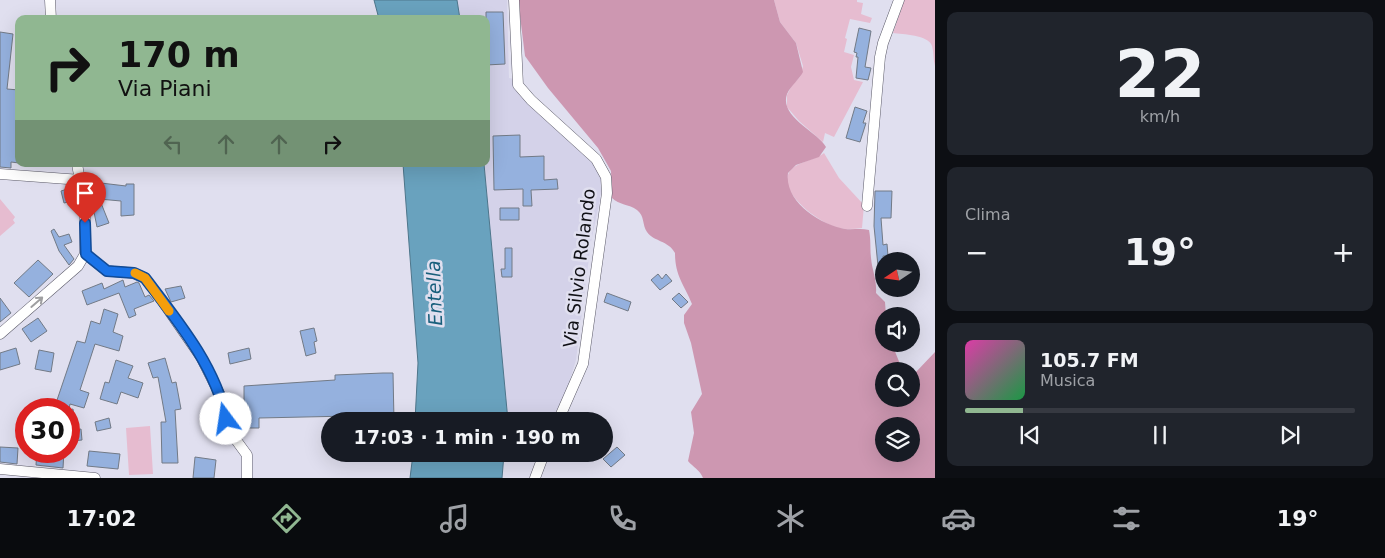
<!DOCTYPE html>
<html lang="it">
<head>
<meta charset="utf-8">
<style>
  :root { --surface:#171b24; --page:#20242c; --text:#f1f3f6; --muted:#9ea1a6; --line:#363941; --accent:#90b791 }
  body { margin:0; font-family:"DejaVu Sans",sans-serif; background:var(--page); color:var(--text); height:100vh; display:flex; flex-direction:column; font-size:19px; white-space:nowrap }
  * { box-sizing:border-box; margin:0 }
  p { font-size:16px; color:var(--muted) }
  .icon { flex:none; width:28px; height:28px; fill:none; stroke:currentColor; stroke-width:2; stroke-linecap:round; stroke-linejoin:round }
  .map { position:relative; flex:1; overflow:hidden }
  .sheet { display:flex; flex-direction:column; gap:12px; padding:12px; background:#0d0f14; width:450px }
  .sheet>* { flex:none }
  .banner { position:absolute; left:15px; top:15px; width:475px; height:152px; border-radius:10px; box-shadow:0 5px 20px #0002; background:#90b791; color:#111; overflow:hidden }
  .needle { width:32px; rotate:257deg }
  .controls { position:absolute; left:875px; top:252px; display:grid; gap:10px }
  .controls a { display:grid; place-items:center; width:45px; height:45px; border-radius:50%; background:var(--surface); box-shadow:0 5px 20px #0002; font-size:25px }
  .speed { position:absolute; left:15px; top:398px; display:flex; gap:10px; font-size:25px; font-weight:700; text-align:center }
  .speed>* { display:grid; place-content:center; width:65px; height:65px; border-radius:50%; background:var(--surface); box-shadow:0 5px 20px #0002; line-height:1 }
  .speed .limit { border:8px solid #d22; background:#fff; color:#111 }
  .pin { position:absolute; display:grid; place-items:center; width:42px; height:42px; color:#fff; margin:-51px -21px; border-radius:50% 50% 50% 0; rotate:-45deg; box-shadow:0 0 5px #0007 }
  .pin .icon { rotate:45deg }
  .me { position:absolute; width:55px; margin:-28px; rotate:346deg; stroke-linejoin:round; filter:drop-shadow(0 0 4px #0008) }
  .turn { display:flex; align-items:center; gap:18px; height:105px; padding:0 20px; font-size:22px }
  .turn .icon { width:65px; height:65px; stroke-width:2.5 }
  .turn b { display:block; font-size:35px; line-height:42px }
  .lanes { display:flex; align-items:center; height:48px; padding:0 20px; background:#0003; justify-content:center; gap:25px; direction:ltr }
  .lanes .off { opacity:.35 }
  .big { font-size:38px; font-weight:800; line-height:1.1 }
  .sheet .tile { flex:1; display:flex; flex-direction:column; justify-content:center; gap:8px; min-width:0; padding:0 18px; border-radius:10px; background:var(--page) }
  .sheet .dial { align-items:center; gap:0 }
  .dial b { font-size:65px; line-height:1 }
  .song { display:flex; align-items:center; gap:15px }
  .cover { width:60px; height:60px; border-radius:8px; background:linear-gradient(135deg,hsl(320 70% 55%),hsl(140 70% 35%)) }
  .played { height:5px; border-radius:2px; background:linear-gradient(90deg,var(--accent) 15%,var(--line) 15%) }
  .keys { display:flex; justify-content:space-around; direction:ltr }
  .heat { display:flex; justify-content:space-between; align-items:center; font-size:28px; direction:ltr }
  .trip { position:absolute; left:321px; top:412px; width:292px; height:50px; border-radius:25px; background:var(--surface); box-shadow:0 5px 20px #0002; font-weight:800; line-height:50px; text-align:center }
  .tabs { display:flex; height:80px; justify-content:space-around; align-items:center; background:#090b0e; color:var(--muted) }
  .tabs .icon { width:35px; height:35px }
  .tabs .active { color:var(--accent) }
  .tabs b { font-size:22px; color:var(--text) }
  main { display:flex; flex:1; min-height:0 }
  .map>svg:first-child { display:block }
</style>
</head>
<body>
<main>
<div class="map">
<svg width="935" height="478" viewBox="0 0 935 478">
  <rect width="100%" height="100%" fill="#e0dfef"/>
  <path fill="#d4d2e9" d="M457,0h50l2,78 5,1 78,80 8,12 2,12 -2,16 -9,43 -15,118 -11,36 -12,25h-45l-24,-257h2v-145h-26z"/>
  <path fill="#e6bcd0" d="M774,0h83v2l6,1 -2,11 11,4 -2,5 -20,-4 -5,19 2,1 -3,13 10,3 -3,12 3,13 9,2 -29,55 -9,-4 -2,9 -24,-21 -12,-14v-12l5,-10 8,-8 3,-11 -7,-23 -16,-21z
    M904,0h31v66c-2,-7 -1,-13 -3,-20 -3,-11 -30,-12 -39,-13z
    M824,153l15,25 25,27 -2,23c-9,1 -18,2 -27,-1 -16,-5 -54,-32 -47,-52 4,-13 26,-14 36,-22z
    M0,199l15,18 -2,3 2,3 -15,13z
    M150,426l3,48 -24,1 -3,-47z"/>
  <path fill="#cd97b1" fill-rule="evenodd" d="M518,0h256l6,22 16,21 7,29c-4,8 -12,13 -16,22 -8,23 30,37 39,53l-7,10 -23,8 -8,8c-4,29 33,52 57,56 8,1 16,-1 24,1 2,10 1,18 2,28 1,12 6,22 5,35l9,9 1,14h-2v28h8l8,20 16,8 19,-20v126h-232c-3,-8 -10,-11 -15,-17l6,-28 -3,-21 11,-18 -11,-51 -7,-20v-8l8,-11c-8,-20 -17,-28 -17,-51 -7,-13 -21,-11 -28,-21 -5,-7 -2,-16 -10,-22 -8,-6 -18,-5 -25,-12l-1,-27 -13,-23 -50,-60 -23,-32zM884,371h27v28h-27zM884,426h27v28h-27z"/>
  <path fill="#69a2be" stroke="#4e768b" d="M374,0h83l3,19h-81z
    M403,164h81l24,257h-93l3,-58z
    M413,454h91l-2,24h-92z"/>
  <path fill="#95b1de" stroke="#727a86" d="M486,12h17l2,52 -19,1z
    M859,28l12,3 -6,36 6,1 -3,12 -12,-2 2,-21h-2l1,-4 -3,-1z
    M0,32l13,2 -6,55 12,1v73l-8,-1v6l-11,-1z
    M855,107l12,4 -4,12h3l-6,19 -14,-4z
    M520,135v22l24,-1v24l13,-1 1,10 -27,1 1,16h-9v-17l-29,1 -1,-54z
    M101,183l25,3v-2h8v31l-13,1v-15l-22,-2z
    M74,187l2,13 -12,3 -3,-12z
    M875,191h17l-1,27h-10l2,27 4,-1 1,12h-5l1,10h-6l-4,-40z
    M101,203l8,20 -12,4 -4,-20z
    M500,208h19v12h-19z
    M54,229l5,8 10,-3 3,8 -8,3 10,14 -5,6 -10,-14 -8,-20z
    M505,248h7v29h-10l-1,-8h4z
    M38,260l15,14 -24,23 -15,-14z
    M658,274l4,5 4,-5 6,7 -12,9 -9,-10z
    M123,280l2,7 12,-5 2,1 6,14 4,-2 5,6 -20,8 2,6 -7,3 -10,-25 -32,12 -5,-14 20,-8 2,6z
    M181,286l4,12 -14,4 -6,-13z
    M607,293l24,9 -3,9 -24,-9z
    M679,293l9,9 -7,6 -9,-9z
    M0,298l11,15 -11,9z
    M104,309l14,5 -5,18 10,4 -4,15 -24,-7 -15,46 9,3 -5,15 -14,-4 -1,5h-15l23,-68 8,2 6,-22 9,3z
    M38,318l9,13 -16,11 -9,-13z
    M314,328l3,13 -3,1 2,11 -10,3 -6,-25z
    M16,348l4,16 -20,6v-17z
    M249,348l2,11 -21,5 -2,-11z
    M39,350l15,3 -3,19 -16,-3z
    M165,358l7,25 4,-1 5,27 -6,1 3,53h-16l-1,-41h5l-8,-45 -5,1 -5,-15z
    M116,360l17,6 -5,12 15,5 -5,15 -17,-6 -4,12 -17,-5 5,-17 4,1z
    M383,373h10l1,48h-43l-1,-5 -91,2v10h-23l-2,-2v-21h10v-19l91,-6v-5z
    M73,409l3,21 5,-1 1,11 -10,1 -1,-4h-2v-27z
    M109,418l2,10 -14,3 -2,-9z
    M0,447l18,1 -1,16 -17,-2z
    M617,447l8,8 -14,12 -8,-8z
    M37,451h27l-1,17 -27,-3z
    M89,451l31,3 -2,15 -31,-3z
    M195,457l21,3 -2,18h-21z"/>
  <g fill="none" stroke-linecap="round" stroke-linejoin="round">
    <g stroke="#5b5a68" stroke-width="11">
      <path id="minor" d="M50,0l1,19
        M514,0l4,85 13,15 65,59 10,18 1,16 -24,171 -25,57
        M0,174l81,6
        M867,206l13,-149 3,-14 16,-43
        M85,254l22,17 27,2 11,5 18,24 38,55 21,42 6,30 19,26v23
        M0,334l78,-68 7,-12v-46l-8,-44
        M0,469l95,9
        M535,478l9,-24"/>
    </g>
    <use href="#minor" stroke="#fff" stroke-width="10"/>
  </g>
  <defs><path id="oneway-shaft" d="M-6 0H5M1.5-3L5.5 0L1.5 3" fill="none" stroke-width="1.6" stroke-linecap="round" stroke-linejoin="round" transform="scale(1.25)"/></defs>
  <use stroke="#9f9fa1" href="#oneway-shaft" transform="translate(37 302) rotate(-41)"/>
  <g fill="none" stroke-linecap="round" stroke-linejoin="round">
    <g stroke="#114b97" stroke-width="12">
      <path id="route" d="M85,223l1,31 21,17 27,2 11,5c32,42 71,89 81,141"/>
    </g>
    <use href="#route" stroke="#1a73e8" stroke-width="9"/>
    <path stroke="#f59e0b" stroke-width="9" d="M135,273l10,5 24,33"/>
  </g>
  <g text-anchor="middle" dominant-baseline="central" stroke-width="5" stroke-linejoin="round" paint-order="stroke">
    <g font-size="18" fill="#101015" stroke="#e0dfef">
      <text transform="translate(579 268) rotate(-83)">Via Silvio Rolando</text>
    </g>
    <g font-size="19" font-style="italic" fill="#185f7c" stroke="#e0dfef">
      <text transform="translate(434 293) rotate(-92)">Entella</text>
    </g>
  </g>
</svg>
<div class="controls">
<a><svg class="needle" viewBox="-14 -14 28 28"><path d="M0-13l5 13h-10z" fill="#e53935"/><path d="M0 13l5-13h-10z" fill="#9ea1a6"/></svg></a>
<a><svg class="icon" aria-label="sound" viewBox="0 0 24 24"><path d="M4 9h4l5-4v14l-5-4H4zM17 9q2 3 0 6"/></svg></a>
<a><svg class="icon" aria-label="search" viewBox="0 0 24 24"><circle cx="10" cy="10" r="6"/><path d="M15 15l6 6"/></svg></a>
<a><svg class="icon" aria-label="layers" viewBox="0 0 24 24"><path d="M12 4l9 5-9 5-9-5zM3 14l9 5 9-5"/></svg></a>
</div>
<div class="speed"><div class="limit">30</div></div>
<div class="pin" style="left:85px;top:223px;background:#d93025"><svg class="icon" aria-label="arrive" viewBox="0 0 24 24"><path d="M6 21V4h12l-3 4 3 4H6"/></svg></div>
<svg class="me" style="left:226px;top:419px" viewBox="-20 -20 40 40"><circle r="19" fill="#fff"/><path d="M0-13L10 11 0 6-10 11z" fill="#1a73e8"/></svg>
<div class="trip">17:03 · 1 min · 190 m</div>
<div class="banner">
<div class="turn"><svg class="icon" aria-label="right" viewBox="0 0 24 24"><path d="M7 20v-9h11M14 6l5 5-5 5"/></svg><div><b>170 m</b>Via Piani</div></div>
<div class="lanes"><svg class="icon off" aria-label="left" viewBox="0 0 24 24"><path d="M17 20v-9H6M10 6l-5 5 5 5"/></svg><svg class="icon off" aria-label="ahead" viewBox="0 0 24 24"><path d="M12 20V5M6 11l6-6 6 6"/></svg><svg class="icon off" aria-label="ahead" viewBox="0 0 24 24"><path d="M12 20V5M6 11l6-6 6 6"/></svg><svg class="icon" aria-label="right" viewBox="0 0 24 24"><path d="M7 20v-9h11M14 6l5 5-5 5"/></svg></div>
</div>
</div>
<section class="sheet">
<div class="tile dial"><b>22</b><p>km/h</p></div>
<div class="tile"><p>Clima</p>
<div class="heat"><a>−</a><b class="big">19°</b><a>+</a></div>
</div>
<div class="tile">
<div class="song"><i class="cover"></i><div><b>105.7 FM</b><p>Musica</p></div></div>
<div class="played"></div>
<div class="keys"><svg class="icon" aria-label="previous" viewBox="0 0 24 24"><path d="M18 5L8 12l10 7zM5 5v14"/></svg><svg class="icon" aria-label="pause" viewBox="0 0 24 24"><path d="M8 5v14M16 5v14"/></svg><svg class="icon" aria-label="next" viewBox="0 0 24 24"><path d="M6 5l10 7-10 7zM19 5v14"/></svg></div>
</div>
</section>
</main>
<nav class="tabs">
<b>17:02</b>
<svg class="icon active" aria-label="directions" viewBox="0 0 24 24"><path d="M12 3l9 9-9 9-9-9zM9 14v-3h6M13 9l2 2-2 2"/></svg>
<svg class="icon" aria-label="music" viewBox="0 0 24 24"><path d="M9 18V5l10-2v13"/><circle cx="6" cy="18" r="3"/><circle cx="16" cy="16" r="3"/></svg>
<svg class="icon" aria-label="phone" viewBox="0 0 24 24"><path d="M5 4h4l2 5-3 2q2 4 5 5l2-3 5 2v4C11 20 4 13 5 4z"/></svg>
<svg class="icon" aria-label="climate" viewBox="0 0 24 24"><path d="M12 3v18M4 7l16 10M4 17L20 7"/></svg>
<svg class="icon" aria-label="car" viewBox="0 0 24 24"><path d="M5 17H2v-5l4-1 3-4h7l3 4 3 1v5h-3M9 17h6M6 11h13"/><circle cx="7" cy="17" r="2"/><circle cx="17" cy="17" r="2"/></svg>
<svg class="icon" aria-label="filters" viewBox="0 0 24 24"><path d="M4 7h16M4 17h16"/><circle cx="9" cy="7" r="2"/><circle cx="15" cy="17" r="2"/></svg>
<b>19°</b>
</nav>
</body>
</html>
